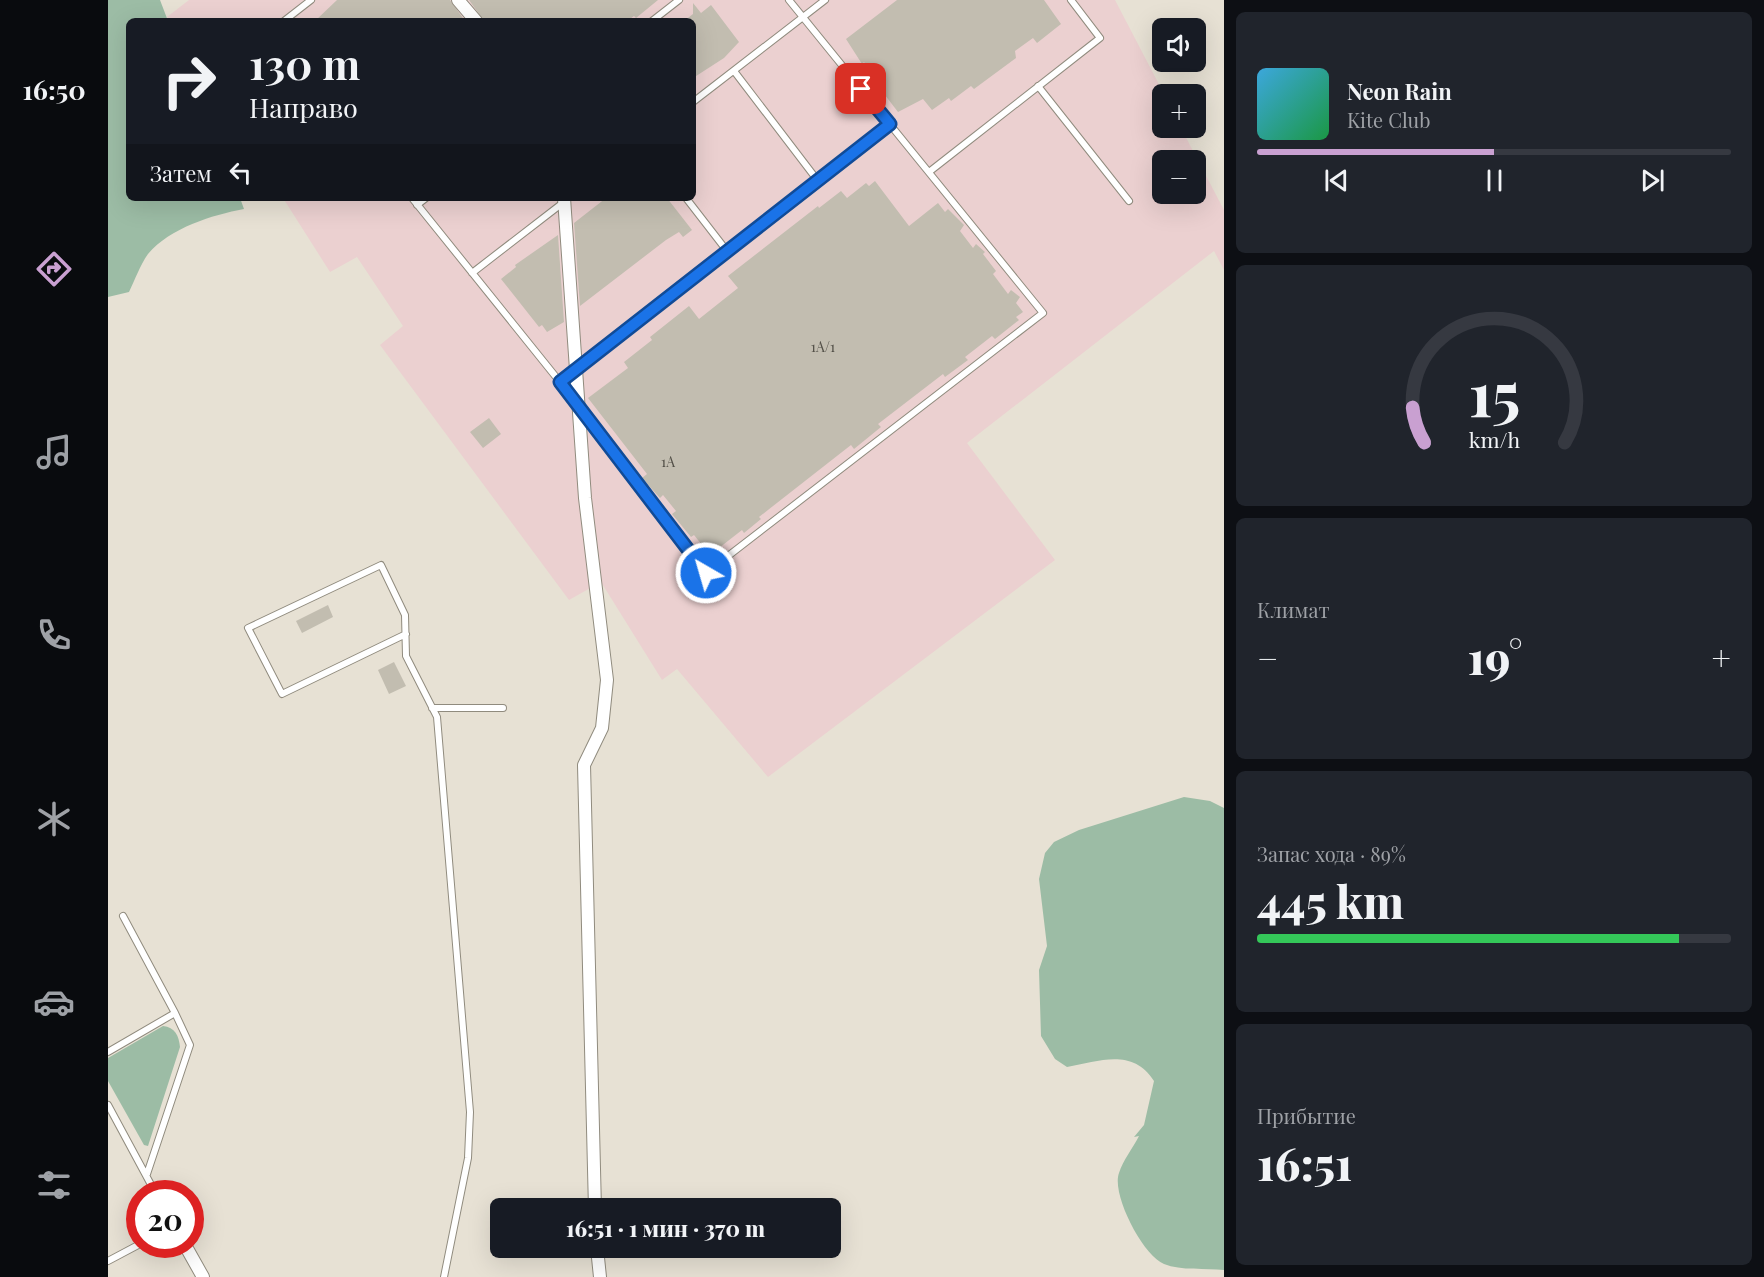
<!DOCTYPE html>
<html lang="ru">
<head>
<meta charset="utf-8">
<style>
  :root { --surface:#171b24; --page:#20242c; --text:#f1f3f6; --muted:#9ea1a6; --line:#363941; --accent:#c9a0d1 }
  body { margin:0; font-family:"Playfair Display",serif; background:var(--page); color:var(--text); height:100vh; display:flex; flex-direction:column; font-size:22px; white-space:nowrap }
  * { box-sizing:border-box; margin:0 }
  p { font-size:20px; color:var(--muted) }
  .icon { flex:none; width:33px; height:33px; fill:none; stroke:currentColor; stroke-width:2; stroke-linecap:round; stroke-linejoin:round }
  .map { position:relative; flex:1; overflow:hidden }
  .sheet { display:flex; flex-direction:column; gap:12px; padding:12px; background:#0d0f14; width:540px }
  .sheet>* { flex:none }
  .top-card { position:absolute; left:18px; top:18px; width:570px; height:183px; border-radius:9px; box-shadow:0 6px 24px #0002; background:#171b24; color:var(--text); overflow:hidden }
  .buttons { position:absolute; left:1044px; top:18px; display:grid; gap:12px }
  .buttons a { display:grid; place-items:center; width:54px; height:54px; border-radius:9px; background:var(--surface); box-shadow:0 6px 24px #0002; font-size:30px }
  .speed { position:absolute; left:18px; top:1180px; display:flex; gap:12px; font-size:30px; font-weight:700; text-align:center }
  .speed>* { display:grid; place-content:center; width:78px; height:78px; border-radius:50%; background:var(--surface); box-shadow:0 6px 24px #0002; line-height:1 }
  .speed .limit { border:9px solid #d22; background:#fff; color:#111 }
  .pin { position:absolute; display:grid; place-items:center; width:51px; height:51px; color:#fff; margin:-26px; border-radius:12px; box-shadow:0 3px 9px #0006 }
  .me { position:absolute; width:66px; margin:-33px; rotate:322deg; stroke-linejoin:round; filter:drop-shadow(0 0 4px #0008) }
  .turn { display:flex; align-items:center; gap:21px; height:126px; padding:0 24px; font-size:27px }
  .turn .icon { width:78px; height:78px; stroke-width:2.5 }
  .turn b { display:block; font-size:42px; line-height:51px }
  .then { display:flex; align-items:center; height:57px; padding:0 24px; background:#0003; gap:12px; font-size:22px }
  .big { font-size:45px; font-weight:800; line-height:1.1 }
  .sheet .widget { flex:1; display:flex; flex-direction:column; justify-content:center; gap:9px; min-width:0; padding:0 21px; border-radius:9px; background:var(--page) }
  .sheet .dial { align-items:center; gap:0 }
  .dial svg { height:156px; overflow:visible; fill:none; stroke:var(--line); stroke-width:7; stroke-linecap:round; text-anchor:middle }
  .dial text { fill:var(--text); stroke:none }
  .song { display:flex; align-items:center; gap:18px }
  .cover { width:72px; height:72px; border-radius:9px; background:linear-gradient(135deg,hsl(200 70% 55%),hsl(140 70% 35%)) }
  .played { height:6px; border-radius:3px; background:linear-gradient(90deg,var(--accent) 50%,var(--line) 50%) }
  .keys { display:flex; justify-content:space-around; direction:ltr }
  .heat { display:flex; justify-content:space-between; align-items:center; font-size:33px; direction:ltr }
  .charge { height:9px; border-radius:4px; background:linear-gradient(90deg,#34c759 89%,var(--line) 0) }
  .trip { position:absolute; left:382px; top:1198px; width:351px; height:60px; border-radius:9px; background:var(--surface); box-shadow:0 6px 24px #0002; font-weight:800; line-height:60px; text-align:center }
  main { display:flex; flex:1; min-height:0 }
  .tabs { display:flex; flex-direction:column; width:108px; justify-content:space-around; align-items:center; background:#090b0e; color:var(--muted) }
  .tabs .icon { width:42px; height:42px }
  .tabs .on { color:var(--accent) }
  .tabs b { font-size:27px; color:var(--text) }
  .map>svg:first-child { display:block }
</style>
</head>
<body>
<main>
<nav class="tabs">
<b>16:50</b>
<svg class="icon on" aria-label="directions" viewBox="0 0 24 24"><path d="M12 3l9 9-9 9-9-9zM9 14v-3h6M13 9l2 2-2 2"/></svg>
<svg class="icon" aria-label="music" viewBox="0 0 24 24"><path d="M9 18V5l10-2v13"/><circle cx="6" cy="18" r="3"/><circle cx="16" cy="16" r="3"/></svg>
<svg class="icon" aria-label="phone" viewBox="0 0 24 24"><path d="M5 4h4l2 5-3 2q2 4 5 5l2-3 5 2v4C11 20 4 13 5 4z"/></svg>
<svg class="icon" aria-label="climate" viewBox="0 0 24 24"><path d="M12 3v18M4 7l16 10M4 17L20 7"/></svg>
<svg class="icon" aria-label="car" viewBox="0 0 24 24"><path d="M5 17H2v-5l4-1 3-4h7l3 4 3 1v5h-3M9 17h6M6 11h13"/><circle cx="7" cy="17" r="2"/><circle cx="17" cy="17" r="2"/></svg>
<svg class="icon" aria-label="filters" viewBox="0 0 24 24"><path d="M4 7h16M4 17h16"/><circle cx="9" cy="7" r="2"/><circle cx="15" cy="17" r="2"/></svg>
</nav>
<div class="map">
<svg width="1116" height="1277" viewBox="0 0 1116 1277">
  <rect width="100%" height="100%" fill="#e7e1d4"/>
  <path fill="#ebd0d0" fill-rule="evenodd" d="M81,0h926l49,94 -2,34h19l43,82v60l-10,-19 -247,192 88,117 -287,217 -91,-108 -15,11 -61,-98 -32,18 -189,-255 23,-19 -46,-69 -27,15 -47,-74h410v-177h-523l-3,-4zM1054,160h34v34h-34z"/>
  <path fill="#9cbca5" d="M0,0h52l8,21h-39v177h111l4,11c-32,6 -74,19 -96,45 -8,11 -13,26 -19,38l-21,5z
    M1076,797l26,4 14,7v462c-18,-2 -43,1 -60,-6 -21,-8 -53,-70 -45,-91 4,-13 14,-25 20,-37l-5,1 10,-12 10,-44c-21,-33 -54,-20 -87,-14l-12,-8 -14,-23 -2,-66 8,-24 -8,-67 6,-26 9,-11 25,-12z
    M55,1026c12,1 16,10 17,21l-32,99 -4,-1 -36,-64v-23z"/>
  <path fill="#c2bdb0" d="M229,0h113l15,21h-150z
    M361,0h189l-22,18 -2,-2 -7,5h-143z
    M789,0h147l17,24 -24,19 -4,-5 -18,13 1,7 -42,31 -3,-3 -20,15 -2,-3 -17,12 -9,-11 -25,13 -23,-30 3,-2 -14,-18 -2,2 -16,-25z
    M585,3l8,10 10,-8 28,37 -15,16 -31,20v-57h-9l9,-7z
    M767,181l34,45 29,-23 7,9 3,-3 16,16 -4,6 13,17 3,-4 9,8 -2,2 13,17 -3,3 15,20 3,-4 9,7 -4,6 7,9 -7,5 3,3 -24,19 -3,-3 -27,21 3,3 -23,17 -2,-3 -65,50 3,3 -27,22 -3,-4 -92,72 2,2 -17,14 -2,-3 -32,25 -16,-20 -3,2 -19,-23 4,-3 -13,-16 -3,3 -18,-20 5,-4 -59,-76 40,-30 -4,-6 28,-22 -2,-3 39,-31 10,13 39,-31 -10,-12 90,-70 1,2 22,-17 6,7 19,-15 3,3z
    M498,198h61l25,32 -9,7 -4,-5 -13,8 -86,66 -6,-83z
    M450,235l6,87 -17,10 -5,-7 -3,2 -38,-48 15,-12 -1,-2z
    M381,418l12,16 -18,14 -13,-16z
    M220,605l5,12 -31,16 -6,-12z
    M286,662l12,24 -17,8 -11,-24z"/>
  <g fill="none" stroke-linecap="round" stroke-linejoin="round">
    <g stroke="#908b7e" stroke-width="8">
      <path id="service" d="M176,21l27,-21
        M544,21l27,-21
        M626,71l84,110
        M930,86l91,115
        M585,102l132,-102
        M821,172l171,-134 -29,-38
        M304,198l148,184 146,191 337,-260 -254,-313
        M578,198l41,53
        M309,205l9,-7
        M364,273l92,-71
        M452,382l330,-258
        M298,634l-124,60 -34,-66 133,-63 24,50 1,41 31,61 33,395 -2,46 -24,119
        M324,708h71
        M15,916l52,97
        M0,1052l67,-39 15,32 -43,129
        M0,1105l48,89
        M0,1261l32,-17"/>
    </g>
    <g stroke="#908b7e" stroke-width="14">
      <path id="minor" d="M350,0l18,21
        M456,198l21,300 22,182 -5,48 -18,37 11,444
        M77,1245l18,32
        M489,1248l3,29"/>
    </g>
    <use href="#service" stroke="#fff" stroke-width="6"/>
    <use href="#minor" stroke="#fff" stroke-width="12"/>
  </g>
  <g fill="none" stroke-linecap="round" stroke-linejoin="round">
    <g stroke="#114b97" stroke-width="15">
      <path id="route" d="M598,573l-146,-191 330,-258 -29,-35"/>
    </g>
    <use href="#route" stroke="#1a73e8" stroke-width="10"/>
  </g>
  <g text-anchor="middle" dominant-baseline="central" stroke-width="6" stroke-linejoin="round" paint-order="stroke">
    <g font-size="14" fill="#535048">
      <text x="715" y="346">1А/1</text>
      <text x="560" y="461">1А</text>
    </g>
  </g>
</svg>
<div class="buttons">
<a><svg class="icon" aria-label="sound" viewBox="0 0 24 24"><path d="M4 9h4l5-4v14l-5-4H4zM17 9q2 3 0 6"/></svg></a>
<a>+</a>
<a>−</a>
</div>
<div class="speed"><div class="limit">20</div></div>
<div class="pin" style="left:753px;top:89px;background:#d93025"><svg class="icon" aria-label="arrive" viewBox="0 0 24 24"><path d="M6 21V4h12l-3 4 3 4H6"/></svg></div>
<svg class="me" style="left:598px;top:573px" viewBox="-20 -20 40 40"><circle r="17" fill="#1a73e8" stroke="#fff" stroke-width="3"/><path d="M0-11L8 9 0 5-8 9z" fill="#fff"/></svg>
<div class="trip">16:51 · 1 мин · 370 m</div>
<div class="top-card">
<div class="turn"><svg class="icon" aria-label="right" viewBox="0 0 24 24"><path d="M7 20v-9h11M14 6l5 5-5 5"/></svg><div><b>130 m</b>Направо</div></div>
<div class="then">Затем<svg class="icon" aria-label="left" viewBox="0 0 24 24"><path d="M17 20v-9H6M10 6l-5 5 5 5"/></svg></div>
</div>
</div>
<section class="sheet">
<div class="widget">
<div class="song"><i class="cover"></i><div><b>Neon Rain</b><p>Kite Club</p></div></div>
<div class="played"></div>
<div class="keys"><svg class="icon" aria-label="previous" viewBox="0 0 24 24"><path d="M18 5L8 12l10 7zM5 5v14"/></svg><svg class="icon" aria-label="pause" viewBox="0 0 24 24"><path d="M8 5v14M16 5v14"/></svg><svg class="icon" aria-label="next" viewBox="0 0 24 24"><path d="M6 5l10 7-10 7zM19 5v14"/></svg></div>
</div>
<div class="widget dial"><svg viewBox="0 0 100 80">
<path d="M14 69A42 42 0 1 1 86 69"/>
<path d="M14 69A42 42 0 0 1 8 51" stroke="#c9a0d1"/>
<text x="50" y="56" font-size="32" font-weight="700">15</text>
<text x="50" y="72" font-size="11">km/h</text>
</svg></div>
<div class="widget"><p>Климат</p>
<div class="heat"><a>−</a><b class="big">19°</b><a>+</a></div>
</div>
<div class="widget"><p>Запас хода · 89%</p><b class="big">445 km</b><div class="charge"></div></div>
<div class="widget"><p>Прибытие</p><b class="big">16:51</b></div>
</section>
</main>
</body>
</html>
